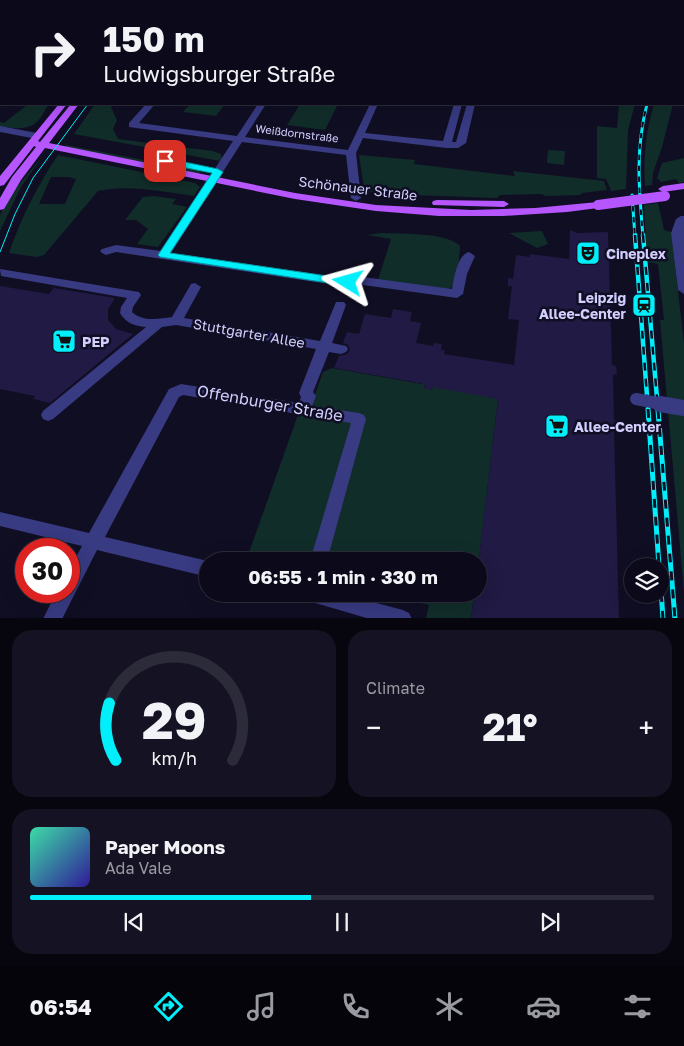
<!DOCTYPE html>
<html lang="en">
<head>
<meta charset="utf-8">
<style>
  :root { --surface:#0c0a1a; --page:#151323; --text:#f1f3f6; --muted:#9a9aa2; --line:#2c2b39; --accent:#00effa }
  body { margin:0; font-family:"Golos Text",sans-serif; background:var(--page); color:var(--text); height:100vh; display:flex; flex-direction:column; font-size:19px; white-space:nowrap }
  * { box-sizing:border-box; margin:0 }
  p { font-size:16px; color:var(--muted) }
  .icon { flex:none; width:28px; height:28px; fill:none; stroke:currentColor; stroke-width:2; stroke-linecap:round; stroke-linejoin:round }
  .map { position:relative; height:618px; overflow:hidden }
  .side { display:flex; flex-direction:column; gap:12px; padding:12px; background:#07060e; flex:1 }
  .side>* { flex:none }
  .guide { position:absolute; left:0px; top:0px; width:685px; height:105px; box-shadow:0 5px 20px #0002,0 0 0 1px var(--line); background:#0c0a1a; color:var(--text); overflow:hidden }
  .controls { position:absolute; left:624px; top:558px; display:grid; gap:10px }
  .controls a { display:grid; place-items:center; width:45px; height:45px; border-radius:50%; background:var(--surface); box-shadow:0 5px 20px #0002,0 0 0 1px var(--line); font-size:25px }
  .speed { position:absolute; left:15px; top:538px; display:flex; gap:10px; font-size:25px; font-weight:700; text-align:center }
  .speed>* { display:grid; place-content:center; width:65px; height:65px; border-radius:50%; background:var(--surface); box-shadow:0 5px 20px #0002,0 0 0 1px var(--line); line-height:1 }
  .speed .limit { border:8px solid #d22; background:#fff; color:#111 }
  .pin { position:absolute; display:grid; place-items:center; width:42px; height:42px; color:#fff; margin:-21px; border-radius:10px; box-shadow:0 2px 8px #0006 }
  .me { position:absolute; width:55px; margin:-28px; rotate:278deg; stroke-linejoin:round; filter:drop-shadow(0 0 4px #0008) }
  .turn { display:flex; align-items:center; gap:18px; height:105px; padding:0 20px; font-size:22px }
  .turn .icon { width:65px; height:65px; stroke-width:2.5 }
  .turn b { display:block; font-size:35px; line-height:42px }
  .big { font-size:38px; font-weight:700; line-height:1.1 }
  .side .tile { flex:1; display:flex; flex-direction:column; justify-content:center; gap:8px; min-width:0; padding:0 18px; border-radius:20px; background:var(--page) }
  .side .dial { align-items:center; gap:0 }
  .dial svg { height:130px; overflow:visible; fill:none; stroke:var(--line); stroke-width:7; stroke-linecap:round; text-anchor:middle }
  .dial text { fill:var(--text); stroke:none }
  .song { display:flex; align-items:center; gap:15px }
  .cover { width:60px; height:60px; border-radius:8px; background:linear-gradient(135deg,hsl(160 70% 55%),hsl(250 70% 35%)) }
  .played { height:5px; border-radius:2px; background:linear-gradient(90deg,var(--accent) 45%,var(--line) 45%) }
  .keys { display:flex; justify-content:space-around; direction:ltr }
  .heat { display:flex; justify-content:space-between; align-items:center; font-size:28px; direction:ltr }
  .side .tiles { flex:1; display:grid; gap:12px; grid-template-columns:1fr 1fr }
  .tile:last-child { grid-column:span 2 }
  .trip { position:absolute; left:199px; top:552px; width:288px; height:50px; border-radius:25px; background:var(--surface); box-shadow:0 5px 20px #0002,0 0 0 1px var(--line); font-weight:700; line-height:50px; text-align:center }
  .menu { display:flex; height:80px; justify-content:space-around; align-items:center; background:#05040a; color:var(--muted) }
  .menu .icon { width:35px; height:35px }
  .menu .current { color:var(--accent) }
  .menu b { font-size:22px; color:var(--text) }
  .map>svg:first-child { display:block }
</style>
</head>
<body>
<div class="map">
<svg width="684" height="619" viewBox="0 0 684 619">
  <rect width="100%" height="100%" fill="#100e23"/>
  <path fill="#112d2a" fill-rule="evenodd" d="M0,0h181l-180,1 -1,93z
    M22,104h27c-4,5 -5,9 -8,13 -9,15 -27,11 -41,10v-5l4,1 23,-18z
    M95,104h19l-3,3 6,13 -4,9 5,10 95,12 8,3 1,5 -2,2 -146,-27z
    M190,104h35l-9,12 -33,-4z
    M300,104h38l-13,26 -38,-5z
    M619,104h16l-7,26 -2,59 -15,2 -5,-12 -9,-1v-52l20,2z
    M654,104h19l-11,43 -9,26 -1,12 -7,1c-2,-27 1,-56 9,-82z
    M66,145l135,26 -3,3 -133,-27z
    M548,150l17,1 -1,14 -17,-2z
    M58,155l137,28 5,4 -6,9c-31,-4 -65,-12 -96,-5l-54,64 -7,2 -28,-4c12,-35 28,-67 49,-98zM51,177h17l8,2 -11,25h-26z
    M359,155l56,5 -1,4 101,12 -2,-5 91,10 3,9 -25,3 -2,2 -34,1 -5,-2 -41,1 -3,3 -115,-4 -15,-3 -3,-2z
    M42,157l-21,30 -21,44v-16l10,-20z
    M684,158v24l-5,1 -3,-4 -15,3 -4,-4 5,-15z
    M153,196l23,3 -4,5 15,3 -29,40 -21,-3 11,-15 -12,-9h-11l18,-23z
    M658,203l6,27 7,2 13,111v249l-24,-272h4l-6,-56 -11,-2 -3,-57z
    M542,231l6,13 -11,4 -28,-15z
    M381,233c19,1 66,-1 79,13 -1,14 -1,31 -10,43l-72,-9 13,-41 -24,-4z
    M342,367l1,3 79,14 1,-2h2l-1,6 8,2 2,-6 64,15 -20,168v-6h-232l54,-152 12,-6 11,-31 9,-4 9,2z
    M383,594h91l-3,24h-45l3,-13z"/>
  <path fill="#201a44" d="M570,230l7,3 31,-1 4,133 4,1 1,9 -4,-1 1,46 4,1 1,10 -5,-1 5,189h-148l3,-25h4v-27l20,-168 -65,-12 -1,3 -8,-2 1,-4 -91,-16 5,-12 8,-2 3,-4 -2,-5 -5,-2 4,-11 12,2 6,-20 26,4 2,-9 19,3 -2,9 11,2 -5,20 17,3 1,-3 8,1 -1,6h4l-1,4 70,11 5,-45 -11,-1 4,-33h-4v-8l5,1 3,-24 14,2v-3l39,5z
    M0,286l49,8 5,-6 61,10 -7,11v11l8,9 17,5 -83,69 -17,-4 2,-3 -35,-7z"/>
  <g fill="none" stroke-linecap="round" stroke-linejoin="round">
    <path fill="#383a82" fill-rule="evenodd" d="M514,0h6v1h-6z
      M146,104h9l-16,19 98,13 21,-32h8l-21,33 103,13 22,-46h8l-13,29 78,8 11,-37h8l-10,38h4l11,-38h8l-9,39 -8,5h-12l-83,-10 -7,15 5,45 -5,3 -5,-3 -5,-43 -104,-13 -71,111 158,23 34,1 89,12c2,-10 5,-34 17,-37l6,4 -8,18 -4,20 -6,4 -94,-13 -34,-1 -213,-32 -10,3 -4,-2 -2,-2 2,-2 14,-4 45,6 72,-110 -104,-14v-4z
      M0,126l37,7 5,3 -5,3 -37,-7z
      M681,216h3v78l-6,-4 -7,-57 5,-14z
      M0,269l139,23 2,3 -8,12 -1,5c10,10 27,7 40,5l19,-33 4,-1 6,4 -17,31 136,23 16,-39h8l2,3 -14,38 14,3 2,3 -2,3 -5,2 -12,-2 -16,40 3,4 -4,10 47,7 5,2 2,4 -39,142h-17l41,-138 -168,-28 -4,2 -74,140 103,24v16l-111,-27 -35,69h-19l14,-28h12v-21l13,-24 -82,-20v-14l89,21 80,-144 12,-5 118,19 2,-6 -2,-4 17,-44 -140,-24 -14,2 -109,92 -5,2 -5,-2 -2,-4 2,-4 103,-84c-12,-1 -20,-4 -26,-14l1,-6 6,-9 -126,-22z
      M303,594h39l61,16 6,3 3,6h-42l-58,-17 -6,-2z"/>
    <path fill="#b656ff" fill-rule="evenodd" d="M59,104h8l-29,37 2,1 31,-38h8l-30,39 246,50 81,12 95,5 64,-2 63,-6 5,3 -5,3 -31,4 -64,4h-64l-63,-5 -81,-12 -250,-51 -24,32 -17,29 -4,1v-12l12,-21 24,-30 -2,-1 -30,39 -4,1v-10z
      M684,183v6l-21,3 -5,-3 5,-3z
      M437,200l67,1 5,3 -5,3 -71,-2 -1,-2 1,-2z"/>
    <path stroke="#00effa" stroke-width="1" d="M206,1l2,-1
      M0,252l15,-38 18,-36 55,-74"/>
    <g stroke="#00effa" stroke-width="3">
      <path id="rail-far2" d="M632,195l3,42
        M643,237c-4,-48 -8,-86 4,-133"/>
    </g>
    <g stroke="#00effa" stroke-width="4.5">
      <path id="rail-far1" d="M635,235l12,161
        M643,235l14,163"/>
    </g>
    <g stroke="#00effa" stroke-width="5">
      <path id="rail" d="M648,409l11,157
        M658,410l17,209
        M660,575l3,44"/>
    </g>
    <use href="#rail-far2" stroke="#100e23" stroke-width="2" stroke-dasharray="5.5" stroke-linecap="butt"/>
    <use href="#rail-far1" stroke="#100e23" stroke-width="2.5" stroke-dasharray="8" stroke-linecap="butt"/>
    <use href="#rail" stroke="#100e23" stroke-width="3" stroke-dasharray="9" stroke-linecap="butt"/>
    <path stroke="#383a82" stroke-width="12" d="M636,399l31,6"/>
    <path stroke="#383a82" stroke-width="16" d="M660,404l24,4"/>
    <path stroke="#b656ff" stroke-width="10" d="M598,205l67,-9"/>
  </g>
  <path fill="#00effa" stroke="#009ba2" d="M165,158l53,11 5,3 -53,81 178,26 5,3 -1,3 -4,1 -188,-29 -2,-2 54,-82 -51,-10v-4z"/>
  <defs>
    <g id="theatre-square" transform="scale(1.25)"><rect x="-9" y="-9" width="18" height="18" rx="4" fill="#00effa" stroke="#100e23"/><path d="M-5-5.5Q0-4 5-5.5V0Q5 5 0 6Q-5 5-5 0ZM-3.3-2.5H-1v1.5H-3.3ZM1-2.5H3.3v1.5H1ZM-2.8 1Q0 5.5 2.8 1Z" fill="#111"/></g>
    <g id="station-square" transform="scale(1.25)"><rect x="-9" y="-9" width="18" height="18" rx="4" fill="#00effa" stroke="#100e23"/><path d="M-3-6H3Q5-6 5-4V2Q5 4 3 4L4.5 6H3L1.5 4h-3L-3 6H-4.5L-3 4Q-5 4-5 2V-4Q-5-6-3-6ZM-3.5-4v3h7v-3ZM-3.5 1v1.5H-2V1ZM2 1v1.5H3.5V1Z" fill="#111"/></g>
    <g id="supermarket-square" transform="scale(1.25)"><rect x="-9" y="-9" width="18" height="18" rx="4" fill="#00effa" stroke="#100e23"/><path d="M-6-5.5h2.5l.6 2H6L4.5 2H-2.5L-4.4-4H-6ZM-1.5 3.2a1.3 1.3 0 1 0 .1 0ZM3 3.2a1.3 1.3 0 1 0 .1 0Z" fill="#111"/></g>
  </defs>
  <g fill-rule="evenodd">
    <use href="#theatre-square" x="588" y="253"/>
    <use href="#station-square" x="644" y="305"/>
    <use href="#supermarket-square" x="64" y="341"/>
    <use href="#supermarket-square" x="557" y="426"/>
  </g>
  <g text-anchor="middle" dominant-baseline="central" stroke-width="5" stroke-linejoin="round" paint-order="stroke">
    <g font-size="11" fill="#d2cfff" stroke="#100e23">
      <text transform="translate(297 133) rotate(7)">Weißdornstraße</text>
    </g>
    <g font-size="14" fill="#d2cfff" stroke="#100e23">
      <text transform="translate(358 188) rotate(7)">Schönauer Straße</text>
      <text transform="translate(249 333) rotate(10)">Stuttgarter Allee</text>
    </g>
    <g font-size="14" font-weight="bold" fill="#d2cfff" stroke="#100e23" text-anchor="start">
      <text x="606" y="253">Cineplex</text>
      <text x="626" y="297" text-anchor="end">Leipzig<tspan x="626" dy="16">Allee-Center</tspan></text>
      <text x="82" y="341">PEP</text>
      <text x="574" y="426">Allee-Center</text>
    </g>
    <g font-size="16" fill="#d2cfff" stroke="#100e23">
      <text transform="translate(270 403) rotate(10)">Offenburger Straße</text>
    </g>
  </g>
</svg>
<div class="controls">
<a><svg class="icon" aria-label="layers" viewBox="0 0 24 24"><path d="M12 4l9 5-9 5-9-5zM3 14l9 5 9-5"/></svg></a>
</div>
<div class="speed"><div class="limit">30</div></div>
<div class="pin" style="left:165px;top:161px;background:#d93025"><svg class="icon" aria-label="arrive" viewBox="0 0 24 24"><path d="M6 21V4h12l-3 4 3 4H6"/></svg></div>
<svg class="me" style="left:348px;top:282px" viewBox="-20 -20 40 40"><path d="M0-17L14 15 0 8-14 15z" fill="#00effa" stroke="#fff" stroke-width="4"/></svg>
<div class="trip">06:55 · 1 min · 330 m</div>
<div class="guide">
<div class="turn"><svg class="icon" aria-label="right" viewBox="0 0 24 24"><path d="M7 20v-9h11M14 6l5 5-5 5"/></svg><div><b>150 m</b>Ludwigsburger Straße</div></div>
</div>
</div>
<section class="side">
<div class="tiles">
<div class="tile dial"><svg viewBox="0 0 100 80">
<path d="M14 69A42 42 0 1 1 86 69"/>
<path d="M14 69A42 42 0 0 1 10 34" stroke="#00effa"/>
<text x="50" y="56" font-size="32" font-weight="700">29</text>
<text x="50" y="72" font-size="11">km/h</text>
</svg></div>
<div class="tile"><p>Climate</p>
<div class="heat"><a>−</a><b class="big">21°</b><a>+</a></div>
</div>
<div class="tile">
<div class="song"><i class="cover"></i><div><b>Paper Moons</b><p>Ada Vale</p></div></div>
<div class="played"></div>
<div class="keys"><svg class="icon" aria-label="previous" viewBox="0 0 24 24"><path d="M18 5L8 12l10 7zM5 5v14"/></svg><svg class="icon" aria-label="pause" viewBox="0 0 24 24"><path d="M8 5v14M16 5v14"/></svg><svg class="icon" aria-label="next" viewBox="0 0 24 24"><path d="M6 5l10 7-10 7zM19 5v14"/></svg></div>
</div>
</div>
</section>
<nav class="menu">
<b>06:54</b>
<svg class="icon current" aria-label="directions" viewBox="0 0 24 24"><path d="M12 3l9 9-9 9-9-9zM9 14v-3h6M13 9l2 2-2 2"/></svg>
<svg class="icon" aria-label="music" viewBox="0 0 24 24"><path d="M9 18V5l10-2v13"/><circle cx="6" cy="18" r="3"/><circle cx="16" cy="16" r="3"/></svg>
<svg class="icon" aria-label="phone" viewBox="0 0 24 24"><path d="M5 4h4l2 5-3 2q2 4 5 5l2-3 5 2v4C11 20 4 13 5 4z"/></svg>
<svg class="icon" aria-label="climate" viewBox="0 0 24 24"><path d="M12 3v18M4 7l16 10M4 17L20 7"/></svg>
<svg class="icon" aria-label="car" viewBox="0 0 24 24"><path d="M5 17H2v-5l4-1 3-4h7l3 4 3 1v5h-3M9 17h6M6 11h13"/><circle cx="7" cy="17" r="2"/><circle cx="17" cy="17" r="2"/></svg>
<svg class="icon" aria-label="filters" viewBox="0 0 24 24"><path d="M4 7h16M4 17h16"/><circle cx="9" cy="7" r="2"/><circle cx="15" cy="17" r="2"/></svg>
</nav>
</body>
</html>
